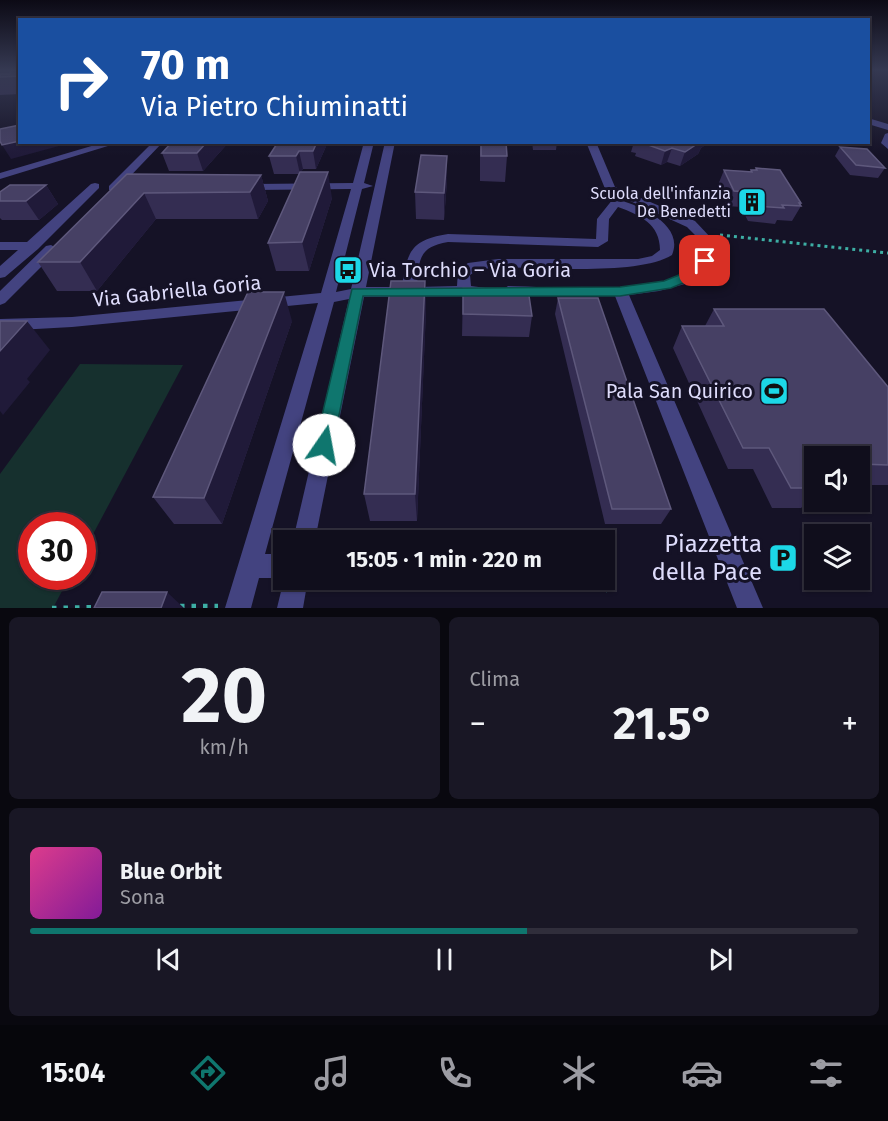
<!DOCTYPE html>
<html lang="it">
<head>
<meta charset="utf-8">
<style>
  :root { --surface:#100e1c; --page:#191725; --text:#f1f3f6; --muted:#9c9ca3; --line:#302e3b; --accent:#0f766e }
  body { margin:0; font-family:"Fira Sans",sans-serif; background:var(--page); color:var(--text); height:100vh; display:flex; flex-direction:column; font-size:22px; white-space:nowrap }
  * { box-sizing:border-box; margin:0 }
  p { font-size:20px; color:var(--muted) }
  .icon { flex:none; width:33px; height:33px; fill:none; stroke:currentColor; stroke-width:2; stroke-linecap:round; stroke-linejoin:round }
  .map { position:relative; height:608px; overflow:hidden }
  .sheet { display:flex; flex-direction:column; gap:9px; padding:9px; background:#09080f; flex:1 }
  .sheet>* { flex:none }
  .hud { position:absolute; left:18px; top:18px; width:852px; height:126px; border-radius:0px; box-shadow:0 2px 4px #0004,0 0 0 2px var(--line); background:#1a4fa0; color:#fff; overflow:hidden }
  .tools { position:absolute; left:804px; top:446px; display:grid; gap:12px }
  .tools a { display:grid; place-items:center; width:66px; height:66px; border-radius:0px; background:var(--surface); box-shadow:0 2px 4px #0004,0 0 0 2px var(--line); font-size:30px }
  .speed { position:absolute; left:18px; top:512px; display:flex; gap:12px; font-size:30px; font-weight:700; text-align:center }
  .speed>* { display:grid; place-content:center; width:78px; height:78px; border-radius:50%; background:var(--surface); box-shadow:0 2px 4px #0004,0 0 0 2px var(--line); line-height:1 }
  .speed .limit { border:9px solid #d22; background:#fff; color:#111 }
  .pin { position:absolute; display:grid; place-items:center; width:51px; height:51px; color:#fff; margin:-26px; border-radius:12px; box-shadow:0 3px 9px #0006 }
  .me { position:absolute; width:66px; margin:-33px; rotate:12deg; stroke-linejoin:round; filter:drop-shadow(0 0 4px #0008) }
  .turn { display:flex; align-items:center; gap:21px; height:126px; padding:0 24px; font-size:27px }
  .turn .icon { width:78px; height:78px; stroke-width:2.5 }
  .turn b { display:block; font-size:42px; line-height:51px }
  .big { font-size:45px; font-weight:700; line-height:1.1 }
  .sheet .tile { flex:1; display:flex; flex-direction:column; justify-content:center; gap:9px; min-width:0; padding:0 21px; border-radius:9px; background:var(--page) }
  .sheet .dial { align-items:center; gap:0 }
  .dial b { font-size:78px; line-height:1 }
  .song { display:flex; align-items:center; gap:18px }
  .cover { width:72px; height:72px; border-radius:9px; background:linear-gradient(135deg,hsl(330 70% 55%),hsl(290 70% 35%)) }
  .played { height:6px; border-radius:3px; background:linear-gradient(90deg,var(--accent) 60%,var(--line) 60%) }
  .keys { display:flex; justify-content:space-around; direction:ltr }
  .heat { display:flex; justify-content:space-between; align-items:center; font-size:33px; direction:ltr }
  .sheet .tiles { flex:1; display:grid; gap:9px; grid-template-columns:1fr 1fr }
  .tile:last-child { grid-column:span 2 }
  .trip { position:absolute; left:273px; top:530px; width:342px; height:60px; border-radius:0px; background:var(--surface); box-shadow:0 2px 4px #0004,0 0 0 2px var(--line); font-weight:700; line-height:60px; text-align:center }
  .dock { display:flex; height:96px; justify-content:space-around; align-items:center; background:#06060b; color:var(--muted) }
  .dock .icon { width:42px; height:42px }
  .dock .current { color:var(--accent) }
  .dock b { font-size:27px; color:var(--text) }
  .map>svg:first-child { display:block }
</style>
</head>
<body>
<div class="map">
<svg width="888" height="608" viewBox="0 0 888 608">
  <rect width="100%" height="100%" fill="#151226"/>
  <path fill="#16302e" d="M80,364l103,1 -100,188 -1,-28h-50v51h38l-17,32h-53v-134z"/>
  <g fill="none" stroke-linecap="round" stroke-linejoin="round">
    <path stroke="#3daea4" stroke-width="3" stroke-dasharray="3 4" stroke-linecap="butt" d="M720,235l168,18"/>
    <path stroke="#3daea4" stroke-width="4.5" stroke-dasharray="4.5 7" stroke-linecap="butt" d="M563,579h20
      M589,579l12,4 7,8
      M496,580l24,-1
      M180,606h38
      M52,608l46,-1"/>
    <path fill="#434380" fill-rule="evenodd" d="M868,118l20,6v6l-20,-6z
      M888,133v16l-7,-6 4,-9z
      M105,142h16l-121,37v-6z
      M153,142h10l-46,48h-8v-4z
      M364,142h10l-10,41 9,3 -11,3 -26,103 15,-3 34,-147h10l-29,145h36c5,-36 9,-47 46,-53l148,5 1,-20 16,-20 -5,-3 -22,-54h10l19,45 80,34 17,18 4,16 -14,19 -17,10 -26,7 -30,4 134,313h-26l-122,-312h-107l-7,-5 7,-5c49,1 121,8 166,-8 13,-4 21,-12 28,-23l-2,-15 -13,-13 -68,-31 -3,3c22,6 69,25 56,56 -33,21 -132,12 -174,12l-21,3 -7,5 1,11 15,2 2,3 -7,5 -117,1 -49,243h-22l56,-241 -15,3 -69,252h19v24h-25l-8,30h-26l93,-305 -246,24 -72,4v-12l72,-2 249,-24 30,-104 -107,1 -6,-3 6,-3 109,-1zM618,207c22,8 42,17 42,43l-8,6 -14,3h-140l-30,4 -10,7 -1,16 -40,1c2,-27 1,-40 31,-45l150,5 10,-6 1,-22z
      M95,183l4,1v4l-61,61 -33,28 -5,1v-12l18,-16h-18v-8h27l64,-58z
      M51,245l7,4 -2,3 -51,51 -5,2v-14l46,-45z
      M284,579h24l-5,29h-26z"/>
  </g>
  <path fill="#342d52" d="M0,70h20v24l-20,1z
    M229,142l-26,29h-34l-7,-18z
    M278,142h50l-12,27h-13l-2,3 31,26 -23,73h-33l-8,-28 31,-69h-25l-5,-18z
    M480,142h26l1,14 -2,26 -25,-1z
    M532,142h25l-1,8h-23z
    M634,142h76l-9,6 -3,6 -18,12 -13,-4 -6,3 -26,-9 1,-3 -5,-1z
    M840,147l45,21 -7,10 -28,-3 -15,-19z
    M447,156v25l-3,39 -28,-1 -1,-27z
    M756,168l45,35v3l-9,15 -15,-1 -2,4 -27,-3 -7,-14 -14,-1 -9,-21 6,-15 26,1 1,-1h4z
    M127,174l134,1 7,26 -10,18h-102l-59,72h-40l-19,-29z
    M46,185l12,19 -19,16h-37l-2,-2v-26z
    M425,281l1,29 -9,211h-47l-6,-27z
    M463,288l69,28 -3,21 -67,-1z
    M558,298l113,211 -10,15h-56l-50,-210z
    M714,309l174,78v98h-28v-29h-46v39l-13,13h-29l-19,-39h-25l-55,-121 9,-22h23z
    M292,321l-70,203h-48l-21,-27z"/>
  <path fill="#201a39" d="M20,141v1h49l1,1 -59,16 -9,-14z
    M207,142h22l-26,29 -6,-18z
    M317,142h11l-12,27 -3,-18z
    M697,142h13l-9,6 -3,6 -18,12 5,-14z
    M672,148l-5,14 -6,3 4,-14z
    M299,151l4,18 -3,5 -4,-18z
    M447,156v25l-3,39v-27z
    M328,172l4,26 -23,73 -7,-29z
    M261,175l7,26 -10,18 -8,-27z
    M46,185l12,19 -19,16 -13,-19z
    M144,193l12,26 -59,72 -17,-29z
    M425,281l1,29 -9,211 -2,-27z
    M284,292l8,29 -70,203 -18,-26z
    M27,321l23,29 -23,29 3,3 -27,33 -3,-4v-60z
    M167,592l17,16h-23z"/>
  <path fill="#464064" stroke="#5e587c" stroke-width="1.5" d="M11,70h9v6l-20,1v-3h10z
    M20,125v16l-18,4 -2,-4v-12z
    M172,142h35l-10,11h-35z
    M278,142h39l-4,9h-14l-3,5h-27z
    M481,142h25l1,14h-26z
    M640,142h60l-15,10 -13,-4 -7,3z
    M840,147l27,2 18,19 -29,-3z
    M421,155l26,1 -3,37 -29,-1z
    M756,168l24,2 21,33h-2l2,3 -19,-1 2,3 -29,-2 -7,-14 -14,-1 -10,-21 28,2 -1,-2h6z
    M300,172h28l-26,70 -34,1z
    M127,174l134,1 -11,17 -106,1 -64,69h-42z
    M10,185h36l-20,16h-26v-9z
    M391,281h34l-10,213h-51z
    M463,288l65,1 4,27 -69,-2z
    M248,292h36l-80,206 -51,-1z
    M558,298h40l73,211h-59z
    M714,309h110l64,78v78l-28,-1v-8h-46v8h-7l7,12v12h-23l-22,-40h-26l-61,-122h42z
    M0,321h27l-27,30z
    M102,592h65l-6,16h-67z"/>
  <linearGradient id="sky" x2="0" y2="1"><stop stop-color="#0c0a15"/><stop offset="0.45" stop-color="#353952"/><stop offset="1" stop-color="#353952" stop-opacity="0"/></linearGradient>
  <rect width="888" height="155" fill="url(#sky)"/>
  <path fill="#0f766e" stroke="#0a4d48" stroke-width="1.5" d="M705,257l6,4 -13,16 -27,11 -51,8h-257l-30,149 -2,5 -7,3 -6,-3 -3,-5 37,-156 268,-2 44,-6 25,-10 11,-13z"/>
  <defs>
    <g id="building-square" transform="scale(1.5)"><rect x="-9" y="-9" width="18" height="18" rx="4" fill="#1cd8e7" stroke="#151226"/><path d="M-4-6H4V6H1V3H-1V6H-4ZM-2.5-4.3h1.7v1.8h-1.7ZM.8-4.3h1.7v1.8H.8ZM-2.5-1h1.7V.8h-1.7ZM.8-1h1.7V.8H.8Z" fill="#111"/></g>
    <g id="bus-square" transform="scale(1.5)"><rect x="-9" y="-9" width="18" height="18" rx="4" fill="#1cd8e7" stroke="#151226"/><path d="M-5-6H5V4H4V6H2V4H-2V6H-4V4H-5ZM-3.5-4V0h7V-4ZM-3.5 1.2v1.5H-2V1.2ZM2 1.2v1.5H3.5V1.2Z" fill="#111"/></g>
    <g id="stadium-square" transform="scale(1.5)"><rect x="-9" y="-9" width="18" height="18" rx="4" fill="#1cd8e7" stroke="#151226"/><path d="M0-5a6.5 5 0 1 0 0 10a6.5 5 0 1 0 0-10ZM-3.5-1.8h7v3.6h-7Z" fill="#111"/></g>
    <g id="parking-square" transform="scale(1.5)"><rect x="-9" y="-9" width="18" height="18" rx="4" fill="#1cd8e7" stroke="#151226"/><path d="M-3.5-5.5H1a3.5 3.5 0 0 1 0 7H-1V5.5H-3.5ZM-1-3.4V-.6H.8a1.4 1.4 0 0 0 0-2.8Z" fill="#111"/></g>
  </defs>
  <g fill-rule="evenodd">
    <use href="#building-square" x="752" y="202"/>
    <use href="#bus-square" x="348" y="270"/>
    <use href="#stadium-square" x="774" y="391"/>
    <use href="#parking-square" x="783" y="558"/>
  </g>
  <g text-anchor="middle" dominant-baseline="central" stroke-width="6" stroke-linejoin="round" paint-order="stroke">
    <g font-size="16" fill="#dedcfb" stroke="#151226" text-anchor="end">
      <text x="731" y="193">Scuola dell'infanzia<tspan x="731" dy="18">De Benedetti</tspan></text>
    </g>
    <g font-size="20" fill="#dedcfb" stroke="#151226" text-anchor="start">
      <text x="369" y="270">Via Torchio – Via Goria</text>
      <text x="753" y="391" text-anchor="end">Pala San Quirico</text>
    </g>
    <g font-size="20" fill="#dedcfb" stroke="#151226">
      <text transform="translate(177 291) rotate(-6)">Via Gabriella Goria</text>
    </g>
    <g font-size="24" fill="#dedcfb" stroke="#151226" text-anchor="end">
      <text x="762" y="544">Piazzetta<tspan x="762" dy="28">della Pace</tspan></text>
    </g>
  </g>
</svg>
<div class="tools">
<a><svg class="icon" aria-label="sound" viewBox="0 0 24 24"><path d="M4 9h4l5-4v14l-5-4H4zM17 9q2 3 0 6"/></svg></a>
<a><svg class="icon" aria-label="layers" viewBox="0 0 24 24"><path d="M12 4l9 5-9 5-9-5zM3 14l9 5 9-5"/></svg></a>
</div>
<div class="speed"><div class="limit">30</div></div>
<div class="pin" style="left:705px;top:261px;background:#d93025"><svg class="icon" aria-label="arrive" viewBox="0 0 24 24"><path d="M6 21V4h12l-3 4 3 4H6"/></svg></div>
<svg class="me" style="left:324px;top:445px" viewBox="-20 -20 40 40"><circle r="19" fill="#fff"/><path d="M0-13L10 11 0 6-10 11z" fill="#0f766e"/></svg>
<div class="trip">15:05 · 1 min · 220 m</div>
<div class="hud">
<div class="turn"><svg class="icon" aria-label="right" viewBox="0 0 24 24"><path d="M7 20v-9h11M14 6l5 5-5 5"/></svg><div><b>70 m</b>Via Pietro Chiuminatti</div></div>
</div>
</div>
<section class="sheet">
<div class="tiles">
<div class="tile dial"><b>20</b><p>km/h</p></div>
<div class="tile"><p>Clima</p>
<div class="heat"><a>−</a><b class="big">21.5°</b><a>+</a></div>
</div>
<div class="tile">
<div class="song"><i class="cover"></i><div><b>Blue Orbit</b><p>Sona</p></div></div>
<div class="played"></div>
<div class="keys"><svg class="icon" aria-label="previous" viewBox="0 0 24 24"><path d="M18 5L8 12l10 7zM5 5v14"/></svg><svg class="icon" aria-label="pause" viewBox="0 0 24 24"><path d="M8 5v14M16 5v14"/></svg><svg class="icon" aria-label="next" viewBox="0 0 24 24"><path d="M6 5l10 7-10 7zM19 5v14"/></svg></div>
</div>
</div>
</section>
<nav class="dock">
<b>15:04</b>
<svg class="icon current" aria-label="directions" viewBox="0 0 24 24"><path d="M12 3l9 9-9 9-9-9zM9 14v-3h6M13 9l2 2-2 2"/></svg>
<svg class="icon" aria-label="music" viewBox="0 0 24 24"><path d="M9 18V5l10-2v13"/><circle cx="6" cy="18" r="3"/><circle cx="16" cy="16" r="3"/></svg>
<svg class="icon" aria-label="phone" viewBox="0 0 24 24"><path d="M5 4h4l2 5-3 2q2 4 5 5l2-3 5 2v4C11 20 4 13 5 4z"/></svg>
<svg class="icon" aria-label="climate" viewBox="0 0 24 24"><path d="M12 3v18M4 7l16 10M4 17L20 7"/></svg>
<svg class="icon" aria-label="car" viewBox="0 0 24 24"><path d="M5 17H2v-5l4-1 3-4h7l3 4 3 1v5h-3M9 17h6M6 11h13"/><circle cx="7" cy="17" r="2"/><circle cx="17" cy="17" r="2"/></svg>
<svg class="icon" aria-label="filters" viewBox="0 0 24 24"><path d="M4 7h16M4 17h16"/><circle cx="9" cy="7" r="2"/><circle cx="15" cy="17" r="2"/></svg>
</nav>
</body>
</html>
